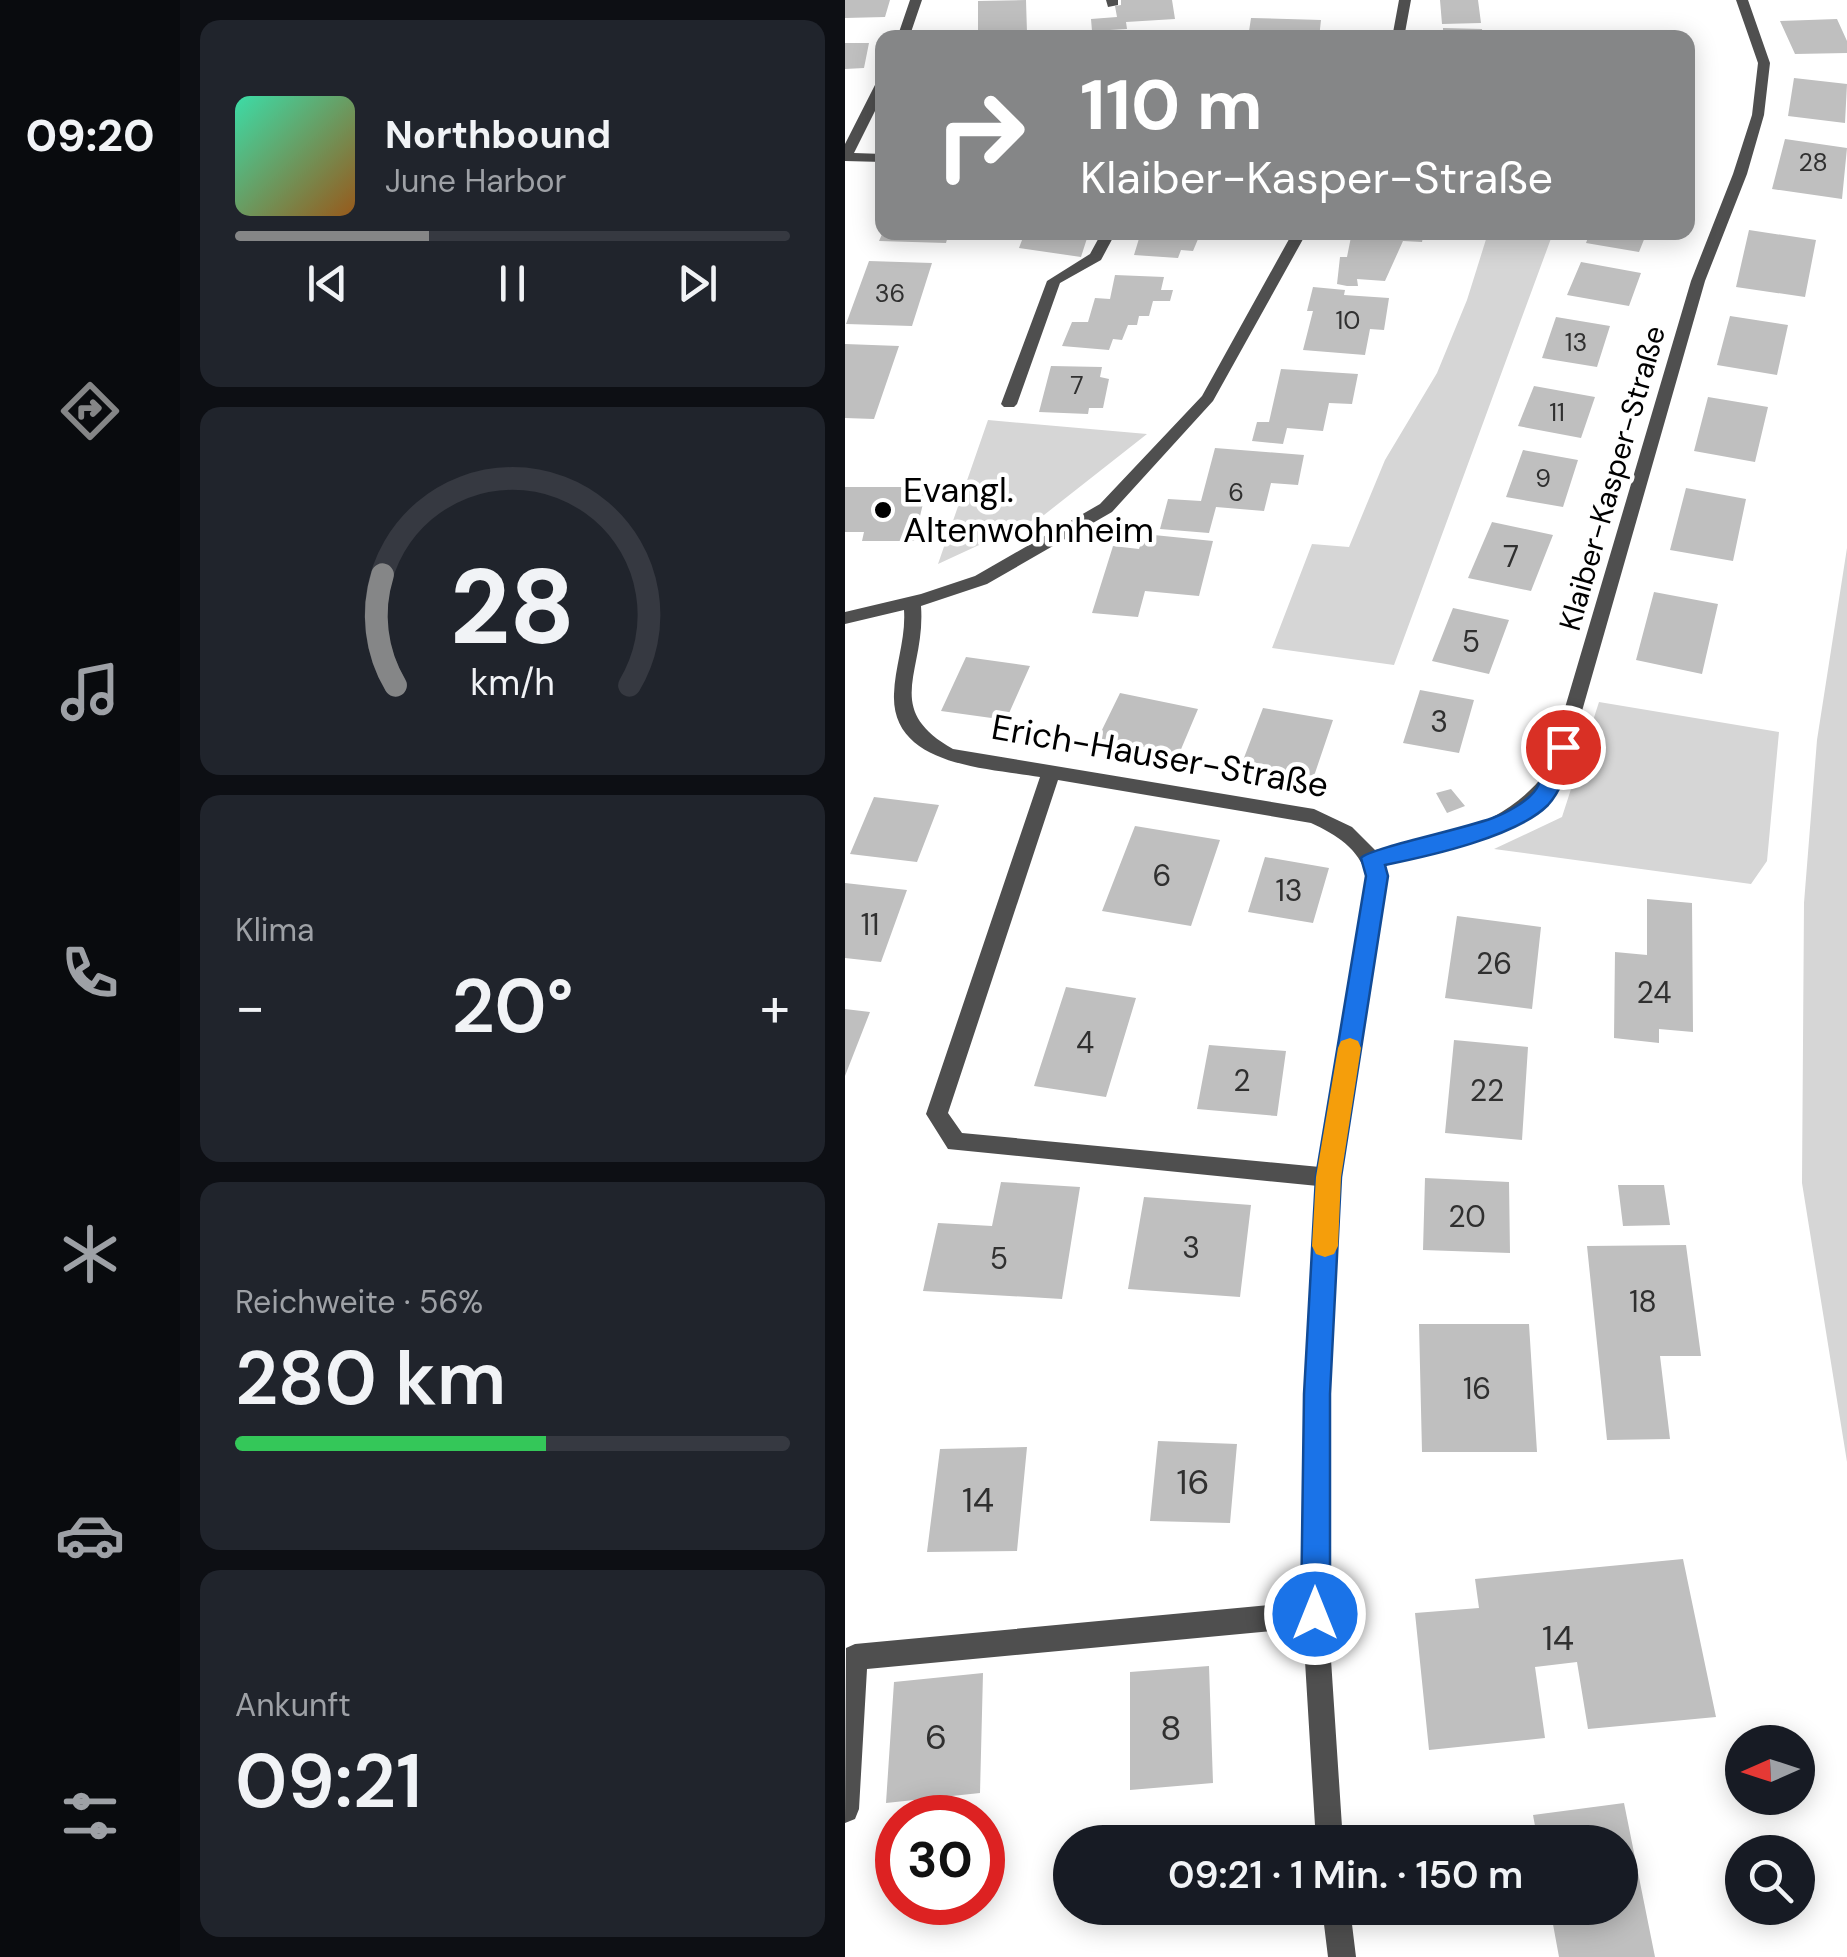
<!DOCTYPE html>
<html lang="de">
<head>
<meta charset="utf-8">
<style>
  :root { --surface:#171b24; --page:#20242c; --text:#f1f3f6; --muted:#9ea1a6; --line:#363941; --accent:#858687 }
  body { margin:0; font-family:"DM Sans",sans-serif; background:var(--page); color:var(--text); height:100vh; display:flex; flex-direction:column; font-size:38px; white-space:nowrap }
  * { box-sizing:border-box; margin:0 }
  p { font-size:32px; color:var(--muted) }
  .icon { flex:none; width:55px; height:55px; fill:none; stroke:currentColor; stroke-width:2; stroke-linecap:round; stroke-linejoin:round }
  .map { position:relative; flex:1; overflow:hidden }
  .panel { display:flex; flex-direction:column; gap:20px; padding:20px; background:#0d0f14; width:665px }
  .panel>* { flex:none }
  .hud { position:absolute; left:30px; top:30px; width:820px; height:210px; border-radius:20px; box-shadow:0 5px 25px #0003; background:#858687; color:#fff; overflow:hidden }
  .needle { width:65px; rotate:267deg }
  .controls { position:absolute; left:880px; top:1725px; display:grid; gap:20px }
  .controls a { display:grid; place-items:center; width:90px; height:90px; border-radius:50%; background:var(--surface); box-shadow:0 5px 25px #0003; font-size:50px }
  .speed { position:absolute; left:30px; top:1795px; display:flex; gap:20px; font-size:50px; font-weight:700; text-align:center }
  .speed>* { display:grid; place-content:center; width:130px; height:130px; border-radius:50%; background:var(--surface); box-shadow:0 5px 25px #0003; line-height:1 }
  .speed .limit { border:15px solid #d22; background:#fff; color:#111 }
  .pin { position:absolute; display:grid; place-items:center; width:85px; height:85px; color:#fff; margin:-42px; border:5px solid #fff; border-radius:50%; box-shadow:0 2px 10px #0007 }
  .me { position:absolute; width:110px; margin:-55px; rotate:0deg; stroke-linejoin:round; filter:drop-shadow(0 0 8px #0008) }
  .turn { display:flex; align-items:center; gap:35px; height:210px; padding:0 40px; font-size:45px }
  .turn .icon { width:130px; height:130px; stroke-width:2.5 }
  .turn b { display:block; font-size:70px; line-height:85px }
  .big { font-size:75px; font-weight:600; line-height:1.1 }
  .panel .tile { flex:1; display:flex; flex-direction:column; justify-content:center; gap:15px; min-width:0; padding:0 35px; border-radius:20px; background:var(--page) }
  .panel .dial { align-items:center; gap:0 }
  .dial svg { height:260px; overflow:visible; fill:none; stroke:var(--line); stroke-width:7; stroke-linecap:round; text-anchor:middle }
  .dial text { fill:var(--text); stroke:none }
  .song { display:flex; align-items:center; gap:30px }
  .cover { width:120px; height:120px; border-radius:15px; background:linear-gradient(135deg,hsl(160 70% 55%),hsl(30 70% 35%)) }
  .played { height:10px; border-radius:5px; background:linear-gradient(90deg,var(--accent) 35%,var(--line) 35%) }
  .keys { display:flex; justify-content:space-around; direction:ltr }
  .heat { display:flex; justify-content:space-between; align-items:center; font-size:55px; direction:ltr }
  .charge { height:15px; border-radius:8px; background:linear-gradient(90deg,#34c759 56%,var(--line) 0) }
  .trip { position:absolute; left:208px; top:1825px; width:585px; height:100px; border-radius:50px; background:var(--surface); box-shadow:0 5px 25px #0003; font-weight:600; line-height:100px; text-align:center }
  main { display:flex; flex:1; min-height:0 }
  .menu { display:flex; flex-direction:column; width:180px; justify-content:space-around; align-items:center; background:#090b0e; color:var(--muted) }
  .menu .icon { width:70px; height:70px }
  .menu .active { color:var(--accent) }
  .menu b { font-size:45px; color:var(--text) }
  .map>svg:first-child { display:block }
</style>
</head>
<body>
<main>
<nav class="menu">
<b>09:20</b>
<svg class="icon active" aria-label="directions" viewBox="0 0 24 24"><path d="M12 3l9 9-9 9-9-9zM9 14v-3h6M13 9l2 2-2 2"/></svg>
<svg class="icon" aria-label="music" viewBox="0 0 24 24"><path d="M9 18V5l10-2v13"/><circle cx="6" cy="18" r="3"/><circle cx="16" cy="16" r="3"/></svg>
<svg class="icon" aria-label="phone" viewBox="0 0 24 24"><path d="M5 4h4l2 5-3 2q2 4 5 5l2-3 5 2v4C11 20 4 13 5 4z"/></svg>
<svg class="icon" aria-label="climate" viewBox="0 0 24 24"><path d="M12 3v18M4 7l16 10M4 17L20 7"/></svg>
<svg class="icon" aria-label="car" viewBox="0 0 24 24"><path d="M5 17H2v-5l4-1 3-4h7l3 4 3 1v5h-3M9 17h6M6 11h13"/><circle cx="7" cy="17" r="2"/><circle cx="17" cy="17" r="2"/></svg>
<svg class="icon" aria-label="filters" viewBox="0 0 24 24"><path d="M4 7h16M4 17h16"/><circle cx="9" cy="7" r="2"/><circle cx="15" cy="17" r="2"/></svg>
</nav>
<section class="panel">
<div class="tile">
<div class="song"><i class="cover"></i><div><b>Northbound</b><p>June Harbor</p></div></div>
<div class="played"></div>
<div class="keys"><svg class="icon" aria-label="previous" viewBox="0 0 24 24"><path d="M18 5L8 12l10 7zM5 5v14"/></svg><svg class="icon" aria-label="pause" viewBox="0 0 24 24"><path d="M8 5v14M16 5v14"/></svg><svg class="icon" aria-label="next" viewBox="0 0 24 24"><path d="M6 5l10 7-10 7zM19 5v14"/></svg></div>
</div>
<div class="tile dial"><svg viewBox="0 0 100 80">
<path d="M14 69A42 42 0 1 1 86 69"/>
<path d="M14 69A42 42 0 0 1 10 35" stroke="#858687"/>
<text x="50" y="56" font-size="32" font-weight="700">28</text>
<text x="50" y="72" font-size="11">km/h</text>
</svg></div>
<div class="tile"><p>Klima</p>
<div class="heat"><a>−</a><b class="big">20°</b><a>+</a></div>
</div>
<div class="tile"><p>Reichweite · 56%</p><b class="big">280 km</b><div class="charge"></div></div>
<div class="tile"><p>Ankunft</p><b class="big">09:21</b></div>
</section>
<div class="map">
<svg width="1002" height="1957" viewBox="0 0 1002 1957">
  <rect width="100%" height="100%" fill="#fff"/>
  <path fill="#d6d6d6" d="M643,233h65l-159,432 -122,-17 40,-104 37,3 36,-87 52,-87 30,-73z
    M143,420l159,14 -103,81 -106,49z
    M1002,548v914l-45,-279 2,-280 13,-163z
    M754,702l180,30 -12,129 -16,23 -257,-35 68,-32z"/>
  <path fill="#bfbfbf" d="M0,0h45l-5,17 -40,1z
    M181,0l1,33 -49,3v-35z
    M276,0h51l3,19 -49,3 1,7 -35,2 -1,-12 26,-2 -2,-11 6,-1z
    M595,0h38l3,23 -39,1z
    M406,18l70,2 -2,18h-71z
    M992,19l10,22v12l-52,1 -15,-33z
    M598,28l39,1 1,9h-40z
    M816,30l2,8h-60l-2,-7z
    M0,43h24l-5,25 -19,1z
    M949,78l53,6 -2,39 -57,-7z
    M940,139l62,9 -5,51 -70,-10z
    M904,230l67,10 -11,57 -69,-10z
    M38,232h66l-3,11 -67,-2z
    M180,232h64l-8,25 -62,-9z
    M296,232h60l-8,19 -12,-1 -3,8 -44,-3z
    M507,232h72l-2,10 -19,-1 -18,40 -28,-2 1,7h-11l-10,-2 3,-27h7z
    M745,232h57l-8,20 -53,-9z
    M24,261l63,2 -20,63 -66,-2z
    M736,262l60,11 -12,33 -62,-11z
    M270,275l49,2 -3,13h12l-3,11h-17l-4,15h-10l-2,9h-9l-6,15 -9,-1 -4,11 -47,-4 10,-24h16l7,-24 15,1z
    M468,287l32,3 -1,5 45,3 -5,32 -14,-1 -5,26 -62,-5 10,-39h-6z
    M885,316l58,9 -11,50 -60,-10z
    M711,317l54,9 -13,41 -55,-9z
    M0,344l54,2 -25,73 -29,-1z
    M206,366l51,1 -2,10 9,2 -6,29h-14l-1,6 -49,-2z
    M436,369l77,5 -6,30 -23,-1 -6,28 -36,-3 -4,16 -31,-3 5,-19h12z
    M689,386l61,11 -14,41 -63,-12z
    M863,397l60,10 -13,55 -61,-11z
    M370,448l89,7 -6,30 -27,-2 -7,28 -48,-4 -7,26 -49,-4 8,-30 33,2z
    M678,450l55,10 -15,47 -57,-10z
    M0,487h82l-13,54h-52l2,-9h-19z
    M841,488l60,11 -13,62 -63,-11z
    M647,522l61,13 -22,56 -63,-13z
    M299,534l69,7 -14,55 -54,-5 -7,26 -46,-4 21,-67 26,3z
    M809,592l64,12 -16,70 -66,-14z
    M608,608l56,12 -20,54 -57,-13z
    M121,657l64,9 -24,54 -65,-9z
    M575,690l54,10 -15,53 -56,-10z
    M275,693l78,16 -19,45 -81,-16z
    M418,708l70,12 -19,56 -72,-13z
    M606,789l14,17 -18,7 -11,-20z
    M29,797l65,8 -22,57 -67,-8z
    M290,826l85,14 -29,86 -89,-15z
    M420,857l64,11 -16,55 -65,-11z
    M0,883l62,7 -26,72 -36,-4z
    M802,899l45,4 1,129 -34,-3v14l-45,-5 1,-86 32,3z
    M612,916l84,11 -9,82 -87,-11z
    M221,987l70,11 -30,99 -72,-11z
    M0,1009l25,3 -25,64z
    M609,1040l74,7 -6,93 -77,-7z
    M364,1045l77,6 -9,65 -80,-7z
    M580,1178l84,4 1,71 -87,-3z
    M156,1182l79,5 -18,112 -139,-8 15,-68 54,3z
    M773,1185h46l6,40 -47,1z
    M299,1197l107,8 -11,92 -112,-8z
    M841,1245l15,111h-41l10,83 -63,1 -20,-194z
    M574,1324h110l8,128h-115z
    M313,1441l79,3 -7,79 -80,-2z
    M182,1447l-10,104 -90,1 13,-103z
    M838,1559l33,158 -128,12 -11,-67 -42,5 10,71 -116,12 -14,-137 64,-5 -4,-29z
    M364,1666l4,117 -83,7v-118z
    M138,1673l-3,120 -94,10 8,-121z
    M779,1803l31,154h-96l-9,-49h70v-66h-82l-5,-27z"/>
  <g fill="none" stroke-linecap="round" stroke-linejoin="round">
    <path fill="#4f4f4f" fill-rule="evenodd" d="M261,0h12v5l-10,2z
      M257,232h14l-15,28 -41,23 -43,121 -3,3h-10l-3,-3 46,-123 43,-27z"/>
    <path fill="#4f4f4f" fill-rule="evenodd" d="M65,0h12l-13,38h-12z
      M554,0h12l-7,38h-12z
      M891,0h12l22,63 -6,52 -17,59 -42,107 -141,493c-38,63 -115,78 -182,90l5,12 -47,301 -11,217 -1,220 15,228h-27l-13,-214 -436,41 -8,140 -4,10 -10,4 1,-175 9,-4 447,-42 3,-208 13,-208 -370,-37 -22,-35 114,-337c-51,-9 -149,-10 -146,-83 1,-29 12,-55 10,-84l-59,14v-12l76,-18 54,-18 125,-72 102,-108 91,-164h14l-94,169 -101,111 -125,72 -66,22c5,66 -40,102 32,143l361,60 38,18 23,23c64,-11 130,-23 171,-78l145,-491 42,-107 19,-59 6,-52zM213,780l253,43c26,12 47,25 56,53l-47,291 -358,-34 -14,-20z
      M38,77v18l-29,58 29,1v8l-38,-1v-17l32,-63z
      M477,1908h28l6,49h-28z"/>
  </g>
  <path fill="#1a73e8" stroke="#114b97" stroke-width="2.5" d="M718,739l11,8c-6,19 -12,43 -26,58 -32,32 -119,51 -163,60l3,11 -47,301 -11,217v220l-4,10 -11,4 -10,-4 -4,-10 3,-220 12,-217 50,-301 -5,-18c8,-10 112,-31 134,-41 11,-4 31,-15 39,-25 13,-14 11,-47 29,-53z"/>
  <path fill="#f59e0b" d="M505,1038l8,3 3,7 -20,129 -3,69 -4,8 -9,3 -9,-3 -4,-8 4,-69 22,-129 3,-7z"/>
  <circle fill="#000" stroke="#fff" stroke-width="4" cx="38" cy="510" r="10"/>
  <g text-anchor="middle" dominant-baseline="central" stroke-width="9" stroke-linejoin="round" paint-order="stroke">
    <g font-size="25" fill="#303030">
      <text x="968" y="162">28</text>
      <text x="45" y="293">36</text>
      <text x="503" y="320">10</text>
      <text x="731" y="342">13</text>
      <text x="232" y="385">7</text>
      <text x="712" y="412">11</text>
      <text x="698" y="478">9</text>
      <text x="391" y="492">6</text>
    </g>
    <g font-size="30" fill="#000" stroke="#fff">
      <text transform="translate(767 478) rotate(-74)">Klaiber-Kasper-Straße</text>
    </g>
    <g font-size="30" fill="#303030">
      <text x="666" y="556">7</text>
      <text x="626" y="641">5</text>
      <text x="594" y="721">3</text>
      <text x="317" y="875">6</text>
      <text x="444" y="890">13</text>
      <text x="25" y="924">11</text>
      <text x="649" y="963">26</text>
      <text x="809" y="992">24</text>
      <text x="240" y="1042">4</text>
      <text x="397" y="1080">2</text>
      <text x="642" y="1090">22</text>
      <text x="622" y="1216">20</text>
      <text x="346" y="1247">3</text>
      <text x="154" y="1258">5</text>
      <text x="798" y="1301">18</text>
      <text x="632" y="1388">16</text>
    </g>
    <g font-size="35" fill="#000" stroke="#fff" text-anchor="start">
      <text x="58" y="490">Evangl.<tspan x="58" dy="40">Altenwohnheim</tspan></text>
    </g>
    <g font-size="35" fill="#000" stroke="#fff">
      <text transform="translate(315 756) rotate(10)">Erich-Hauser-Straße</text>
    </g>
    <g font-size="35" fill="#303030">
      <text x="348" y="1482">16</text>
      <text x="133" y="1500">14</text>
      <text x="713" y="1638">14</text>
      <text x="326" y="1728">8</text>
      <text x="91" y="1737">6</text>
    </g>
  </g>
</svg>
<div class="controls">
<a><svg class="needle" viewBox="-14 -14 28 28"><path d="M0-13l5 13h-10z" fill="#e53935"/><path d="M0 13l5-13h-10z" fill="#9ea1a6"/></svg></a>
<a><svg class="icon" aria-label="search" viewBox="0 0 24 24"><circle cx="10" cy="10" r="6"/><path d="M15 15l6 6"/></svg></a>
</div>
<div class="speed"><div class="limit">30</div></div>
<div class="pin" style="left:718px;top:747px;background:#d93025"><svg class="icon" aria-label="arrive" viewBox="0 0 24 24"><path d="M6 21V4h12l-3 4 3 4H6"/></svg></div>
<svg class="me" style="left:470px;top:1614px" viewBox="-20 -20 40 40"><circle r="17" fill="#1a73e8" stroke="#fff" stroke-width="3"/><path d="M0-11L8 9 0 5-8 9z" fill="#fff"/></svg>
<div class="trip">09:21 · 1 Min. · 150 m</div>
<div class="hud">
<div class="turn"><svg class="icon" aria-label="right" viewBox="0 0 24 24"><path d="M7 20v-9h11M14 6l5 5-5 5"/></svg><div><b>110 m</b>Klaiber-Kasper-Straße</div></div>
</div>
</div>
</main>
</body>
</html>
